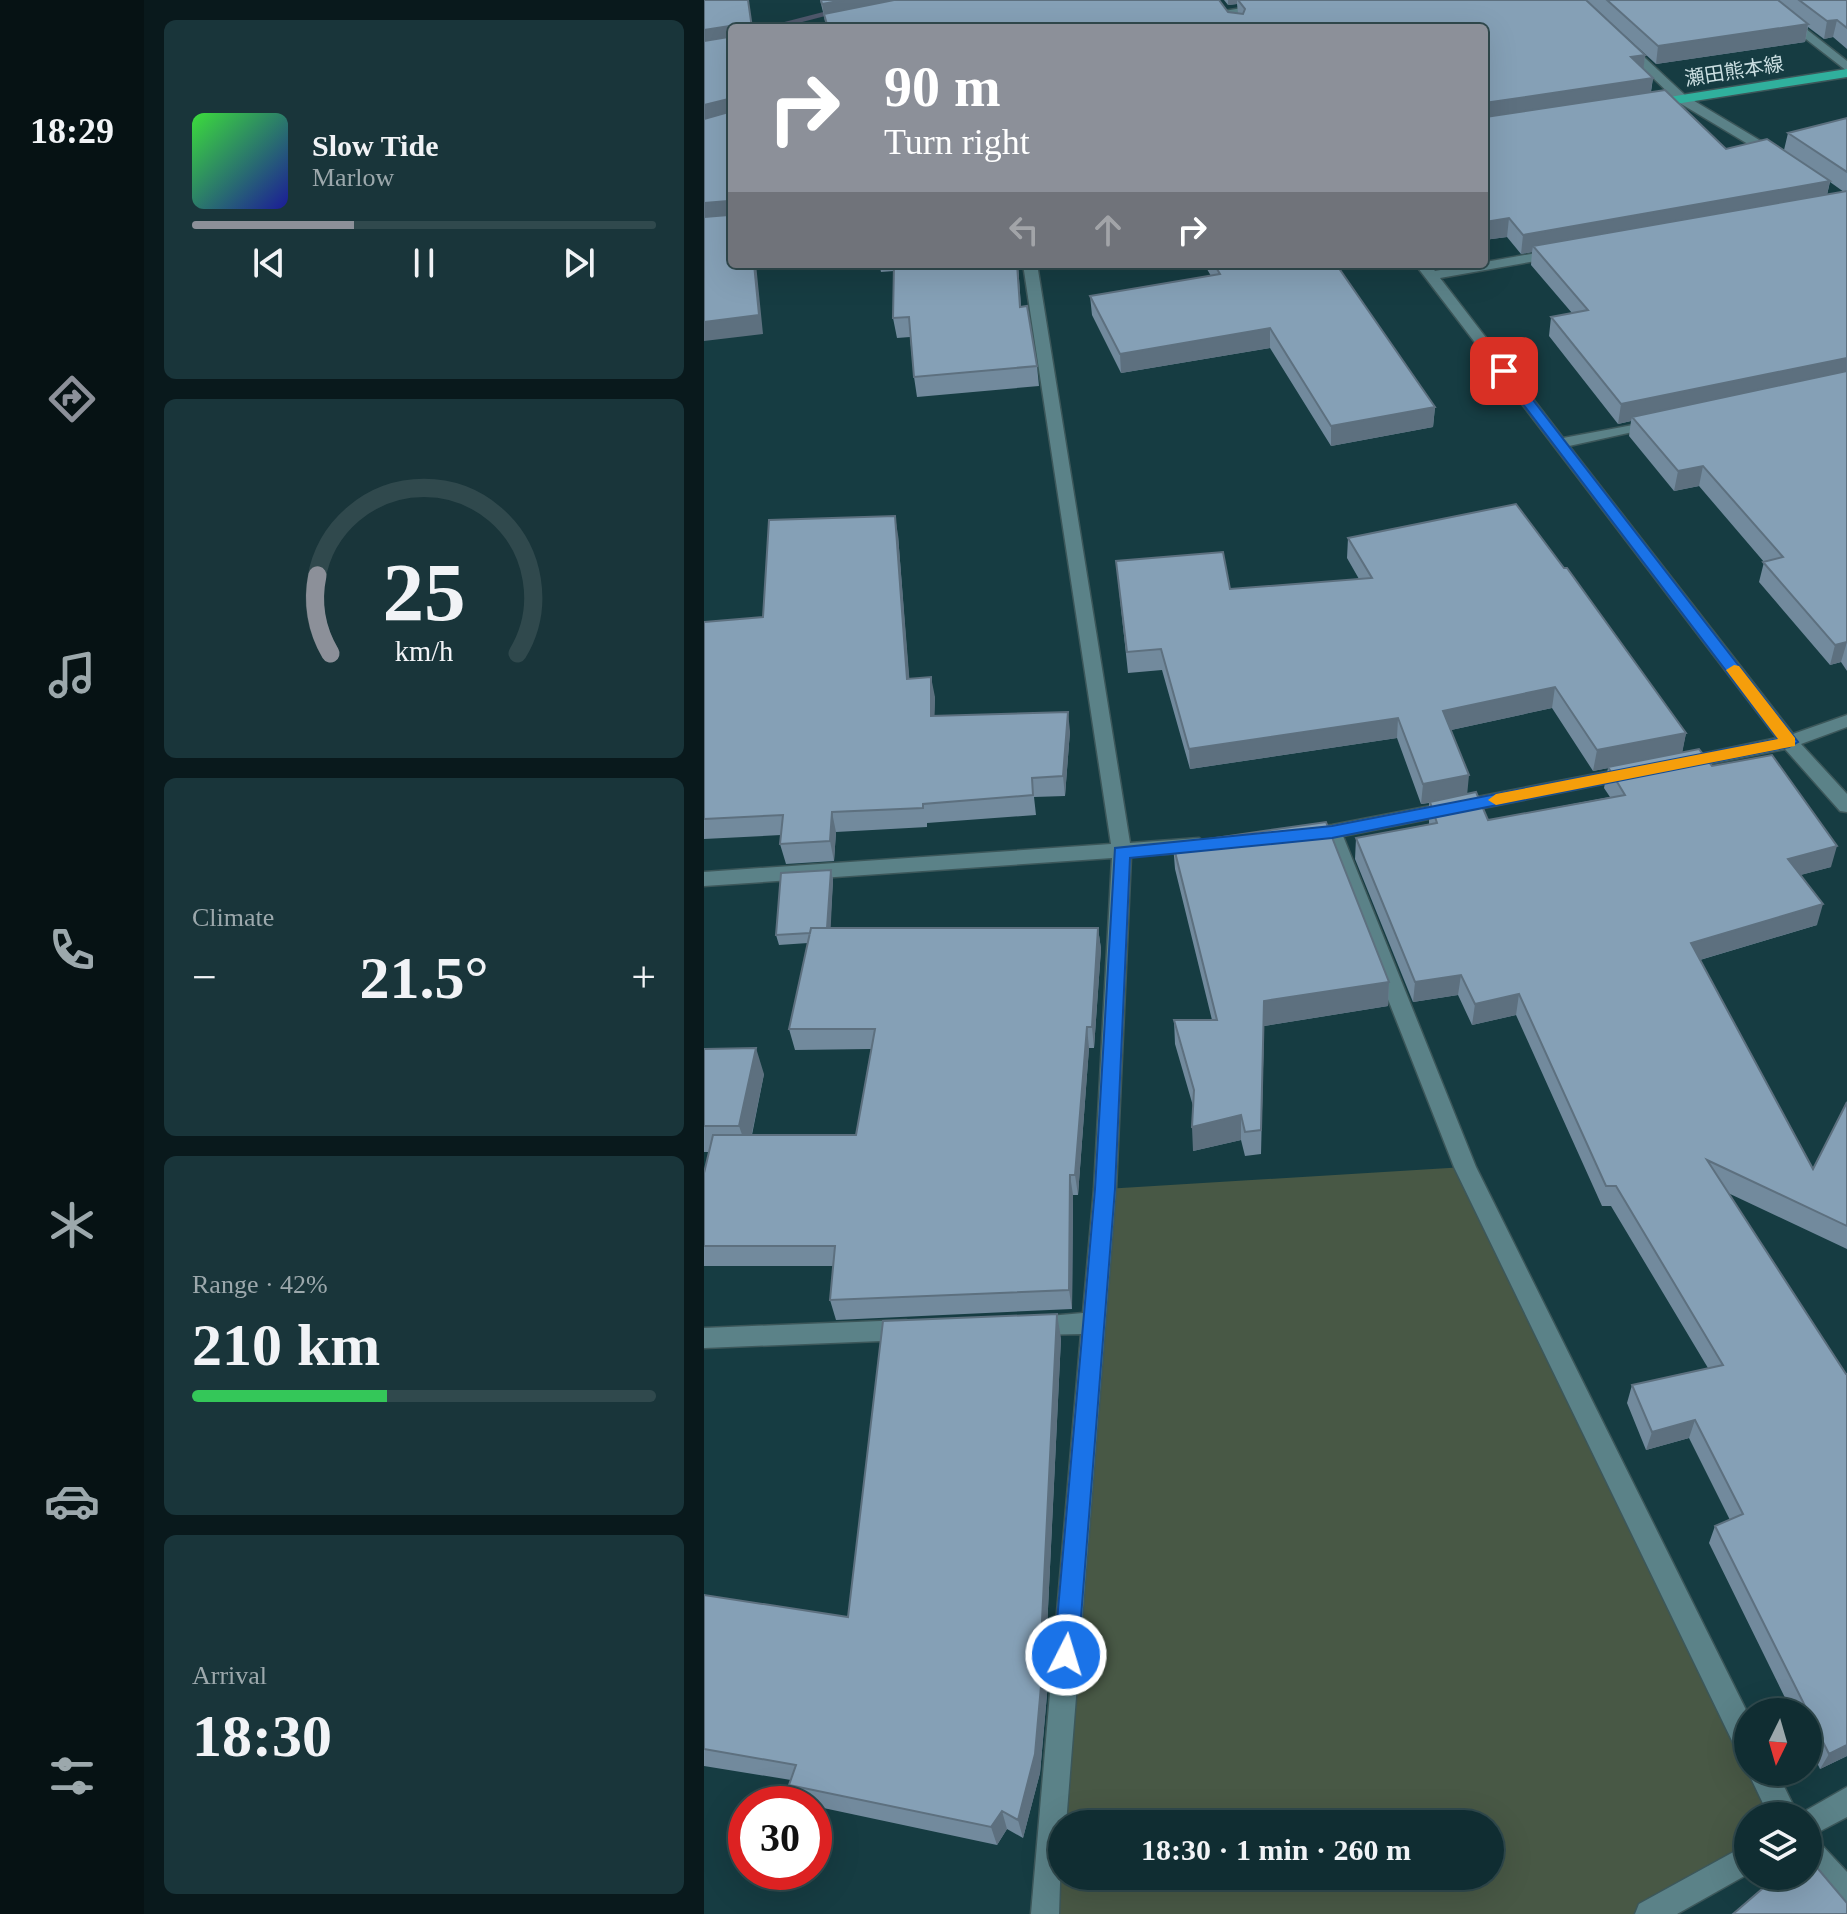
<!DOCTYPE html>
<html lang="en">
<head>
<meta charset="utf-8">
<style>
  :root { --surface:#102d32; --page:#19353a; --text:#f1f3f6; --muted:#9ca8ac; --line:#30494d; --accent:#8c9099 }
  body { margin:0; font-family:"Times New Roman","Noto Sans JP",serif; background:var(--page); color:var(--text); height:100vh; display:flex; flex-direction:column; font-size:30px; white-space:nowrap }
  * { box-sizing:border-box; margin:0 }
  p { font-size:26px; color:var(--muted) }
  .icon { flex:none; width:44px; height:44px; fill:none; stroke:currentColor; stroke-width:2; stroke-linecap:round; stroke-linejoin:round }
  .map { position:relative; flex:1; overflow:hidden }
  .details { display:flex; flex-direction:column; gap:20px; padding:20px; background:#09191c; width:560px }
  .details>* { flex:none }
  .top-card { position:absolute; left:24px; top:24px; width:760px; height:244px; border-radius:8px; box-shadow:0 8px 32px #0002,0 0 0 2px var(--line); background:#8c9099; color:#fff; overflow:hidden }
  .needle { width:52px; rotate:185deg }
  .tools { position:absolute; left:1030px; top:1698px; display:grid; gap:16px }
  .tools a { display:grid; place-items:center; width:88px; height:88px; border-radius:50%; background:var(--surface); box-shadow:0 8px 32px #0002,0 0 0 2px var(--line); font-size:40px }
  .speed { position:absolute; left:24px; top:1786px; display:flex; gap:16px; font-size:40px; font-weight:700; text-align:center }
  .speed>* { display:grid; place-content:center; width:104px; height:104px; border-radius:50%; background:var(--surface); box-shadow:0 8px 32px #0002,0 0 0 2px var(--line); line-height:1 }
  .speed .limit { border:12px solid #d22; background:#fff; color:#111 }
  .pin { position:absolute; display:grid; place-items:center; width:68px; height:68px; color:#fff; margin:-34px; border-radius:16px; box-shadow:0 4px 12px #0006 }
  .me { position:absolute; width:88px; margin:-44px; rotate:5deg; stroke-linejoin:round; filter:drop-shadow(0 0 6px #0008) }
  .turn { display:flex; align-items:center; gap:28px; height:168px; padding:0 24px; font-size:36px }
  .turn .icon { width:104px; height:104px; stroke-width:2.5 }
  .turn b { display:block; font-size:56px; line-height:68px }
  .lanes { display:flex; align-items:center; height:76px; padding:0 24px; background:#0003; justify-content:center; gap:40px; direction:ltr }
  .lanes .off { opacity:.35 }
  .big { font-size:60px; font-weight:800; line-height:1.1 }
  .details .widget { flex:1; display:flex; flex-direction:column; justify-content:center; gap:12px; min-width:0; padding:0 28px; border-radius:12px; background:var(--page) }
  .details .dial { align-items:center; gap:0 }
  .dial svg { height:208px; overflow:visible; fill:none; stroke:var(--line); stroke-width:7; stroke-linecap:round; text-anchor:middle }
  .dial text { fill:var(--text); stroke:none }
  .song { display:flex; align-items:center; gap:24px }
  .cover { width:96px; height:96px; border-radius:12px; background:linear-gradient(135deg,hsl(120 70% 55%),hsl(240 70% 35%)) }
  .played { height:8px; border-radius:4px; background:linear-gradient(90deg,var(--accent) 35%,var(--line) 35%) }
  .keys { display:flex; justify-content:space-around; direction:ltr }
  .heat { display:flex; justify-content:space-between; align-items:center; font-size:44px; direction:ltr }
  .charge { height:12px; border-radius:6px; background:linear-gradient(90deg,#34c759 42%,var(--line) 0) }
  .trip { position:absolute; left:344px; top:1810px; width:456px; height:80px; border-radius:40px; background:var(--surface); box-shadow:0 8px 32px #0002,0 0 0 2px var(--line); font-weight:800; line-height:80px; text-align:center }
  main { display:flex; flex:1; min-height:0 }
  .menu { display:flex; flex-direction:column; width:144px; justify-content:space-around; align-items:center; background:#061214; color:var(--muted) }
  .menu .icon { width:56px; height:56px }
  .menu .selected { color:var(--accent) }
  .menu b { font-size:36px; color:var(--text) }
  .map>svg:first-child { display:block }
</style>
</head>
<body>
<main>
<nav class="menu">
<b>18:29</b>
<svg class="icon selected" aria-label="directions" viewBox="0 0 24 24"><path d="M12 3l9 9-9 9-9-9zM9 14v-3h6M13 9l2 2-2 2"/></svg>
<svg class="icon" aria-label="music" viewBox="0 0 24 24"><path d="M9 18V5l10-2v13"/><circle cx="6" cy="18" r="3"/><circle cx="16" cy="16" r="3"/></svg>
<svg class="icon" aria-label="phone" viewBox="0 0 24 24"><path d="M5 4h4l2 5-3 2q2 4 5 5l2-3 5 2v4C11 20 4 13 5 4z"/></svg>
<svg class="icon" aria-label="climate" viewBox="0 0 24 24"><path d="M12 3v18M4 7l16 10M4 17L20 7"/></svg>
<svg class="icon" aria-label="car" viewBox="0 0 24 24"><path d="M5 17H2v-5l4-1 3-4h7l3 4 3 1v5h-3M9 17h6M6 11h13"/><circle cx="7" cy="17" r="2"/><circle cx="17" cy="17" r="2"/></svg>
<svg class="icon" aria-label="filters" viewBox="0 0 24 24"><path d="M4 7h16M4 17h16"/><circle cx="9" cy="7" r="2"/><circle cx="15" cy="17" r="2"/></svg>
</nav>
<section class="details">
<div class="widget">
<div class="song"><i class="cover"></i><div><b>Slow Tide</b><p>Marlow</p></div></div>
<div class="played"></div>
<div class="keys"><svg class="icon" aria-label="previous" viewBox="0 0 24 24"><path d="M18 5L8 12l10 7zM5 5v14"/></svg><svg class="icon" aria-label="pause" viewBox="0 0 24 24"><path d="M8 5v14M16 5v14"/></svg><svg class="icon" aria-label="next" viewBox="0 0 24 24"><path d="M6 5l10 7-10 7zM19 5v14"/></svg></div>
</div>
<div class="widget dial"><svg viewBox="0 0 100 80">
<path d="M14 69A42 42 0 1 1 86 69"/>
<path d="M14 69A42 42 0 0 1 9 39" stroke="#8c9099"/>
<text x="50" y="56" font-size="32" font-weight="700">25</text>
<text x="50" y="72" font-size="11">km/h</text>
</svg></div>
<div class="widget"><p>Climate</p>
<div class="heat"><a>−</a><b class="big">21.5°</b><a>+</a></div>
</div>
<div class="widget"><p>Range · 42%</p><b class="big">210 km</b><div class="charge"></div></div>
<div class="widget"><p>Arrival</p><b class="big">18:30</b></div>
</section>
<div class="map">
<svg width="1143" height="1914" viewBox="0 0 1143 1914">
  <rect width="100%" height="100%" fill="#163c42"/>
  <path fill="#485845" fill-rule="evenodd" d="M761,1167l283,576v29l36,44h-36v42l-99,56h-604l60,-725zM358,1824h428v52h-428z"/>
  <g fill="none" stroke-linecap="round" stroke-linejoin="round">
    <path fill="#4f586c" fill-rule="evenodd" d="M166,0h17l-108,28h-18z"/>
    <g stroke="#3c575a" stroke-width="3">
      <path id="minor" d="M587,0h31l-6,3 -92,12 -6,-3z
        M1052,0h13l78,61v10z
        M148,16l4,1v4l-26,7h-20z
        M918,44h8l56,52 95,57v6h-8l-95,-57 -56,-54z
        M855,249l5,1v6l-124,22 123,160 97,-18v6l-91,20 224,288 54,-19v12l-46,17 46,50v18l-7,-1 -55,-62 -106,21 -6,-2 -3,-4 3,-4 104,-22 -362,-474h14l6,7z
        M319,264h14l93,579 69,-5 9,7 -9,7 -68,4 -15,333 -50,635h-4l-3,90h-28l50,-580 -47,1 -8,-3 -4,-7 4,-7 57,-5 11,-124 18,-331 -408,28v-14l407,-28z
        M928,767l9,6 -3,4 -295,59 133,331 272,547v43l-10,-4 -284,-586 -129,-328 -23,3 -9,-7 9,-7 30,-3z
        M202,1320l8,3 4,7 -4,7 -8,3 -202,8v-20z
        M1044,1772h29l21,43 49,-28v30l-38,20 9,4 29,31v35l-10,-4 -29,-31v-56h-39z
        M1044,1844v30l-71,40h-42l4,-10z"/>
    </g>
    <g stroke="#3c575a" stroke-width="3">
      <path id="major" d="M1143,69v8l-197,31 -6,-4 6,-4z"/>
    </g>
    <use href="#minor" fill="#5b8288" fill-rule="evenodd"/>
    <use href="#major" fill="#30b09d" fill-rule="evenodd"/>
  </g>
  <path fill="#728a9d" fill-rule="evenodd" d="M116,0h399l9,12 10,1 -1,-9 -9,1 -4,-5h362l59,55 -2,13 10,10 -2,14 75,57 58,1 4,-17 59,-15v553l-6,-9 -11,3 -71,-83 5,-20 -65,-76 -25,5 -45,-55 2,-15 -13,3 -69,-88 2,-19 21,-4 -41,-48 1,-13 -11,2 -14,-17 -23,3v-212h-657zM1126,182l14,10 -17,3z
    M882,0h261v49l-14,-12 -9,2 -16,-12 -3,15 -149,22z
    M175,264h139l3,43 16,59 2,20 -122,11 -3,-20 -4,-40 -13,1 -4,-20 1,-47 -13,1z
    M500,264h132l99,143 -2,20 -102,19 -61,-98 -149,25 -29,-58 -2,-19 121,-20z
    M194,535l11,144 26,18 -1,19 136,15 -5,65 -31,1 2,18 -109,8v4l-91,5 -2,29 -48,3 -6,-20 1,-9 -77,4v-217l59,-5z
    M644,538l338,195 -4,19 30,14 119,101 -31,8 17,50 -117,35 113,209 34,-67v147l-119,-56 118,181h1v382l-27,13 -12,-25v-32h-16l-83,-169 6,-17 15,-6 -41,-82 -43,12 -19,-47 5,-18 76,-17 -97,-162h-9l-86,-191 -44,10 -14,-30 -45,7 -58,-143 1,-21 73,-14v-21l-8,1 -24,-66 -207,31 -28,-99 -34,3 -12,-112 114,28 129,-10 -12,-21zM848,708l41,63 15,-3 -4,20 6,9 -122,23 -21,-26 -16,-64z
    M469,844l216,138 -1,24 -124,20 -3,128 -16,2 -4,-16 -48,11v-45l-18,-62 -1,-24h38l-37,-151z
    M127,870l2,10 -3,48h268l3,21 -7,99h-5l-11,147h-5l-1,114 -236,11 -6,-20 3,-34h-129v-93l5,-21h-5v-103l60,25 -12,61h104l15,-86 -76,1 -6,-21 19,-86 -29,2 -3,-10z
    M357,1338l-16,333 3,12 -8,90 -17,65 -16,-9 -10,16 -183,-39v-2l-15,-1 -10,-18 2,-5 -87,-14v-171l144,22z"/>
  <path fill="#5d707f" d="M140,0h87l-106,22 -3,-18z
    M524,0h9v4l-9,1z
    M1133,20l-4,17 -9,2 3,-18z
    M1104,24l-3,18 -149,22 2,-18z
    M26,26l2,17 -28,5v-18z
    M941,55l-2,18 -12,-16z
    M949,78l-3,18 -166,25 1,-18z
    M24,99l3,17 -27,8v-19z
    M1126,181l-4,18 -293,47 -1,6 -11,2 2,-19z
    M24,201l4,18 -28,3v-19z
    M805,218l-2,19 -23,3 1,-18z
    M50,264h2l7,70 -59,7v-19z
    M566,328v20l-149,25 -1,-19z
    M1143,358v19l-215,40 -1,4 -13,3 3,-20z
    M731,407l-2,20 -102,19v-20z
    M999,466l-4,20 -25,5 4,-20z
    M191,516l3,19 13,164 -4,-20z
    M1143,642l-6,20 -11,3 5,-20z
    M227,677l4,20 -1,39 -3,-20z
    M851,687l-3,21 -110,24 1,-21z
    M364,712l2,19 -5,65 -2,-20z
    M694,718l-1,20 -207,31 -1,-20z
    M982,733l-4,21 -89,17 4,-21z
    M765,775l-2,21 -46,8 2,-20z
    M128,812l4,20 -2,29 -4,-20z
    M1133,846l-6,21 -49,13 6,-21z
    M127,870l2,10 -3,62 -3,-10z
    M1119,904l-6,21 -131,39 5,-21z
    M394,928l3,21 -7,99 -2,-21z
    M757,975l-3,20 -45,7 2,-20z
    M685,982l-1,24 -124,20 -3,128 3,-153z
    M815,994l-3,21 -44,10 3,-21z
    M383,1027l2,21 -11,147 -3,-20z
    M52,1048l8,26 -16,78 -9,-26z
    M537,1115v25l-48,11 -1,-24z
    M366,1175l3,20 -1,114 -3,-19z
    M353,1314l4,24 -16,333 3,12 -8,90 -17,65 -5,-18 22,-158z
    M991,1420l-6,18 -43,12 6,-18z
    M1143,1745v11l-27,13 9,-15z
    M298,1811l5,18 -10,16 -6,-18z"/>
  <path fill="#85a0b6" stroke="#5d707f" stroke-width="2" d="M0,0h44l4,28h-20v236h22l5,51 -55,7v-105l24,-2 3,-11 -3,-3 -24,2v-84l25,-7 2,-10 -3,-3 -24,6v-64l25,-4 1,-11 -26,4z
    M117,0h23l-22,4z
    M190,0h325l9,12 15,2 2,-5 -7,-9h348l59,55 -14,2 22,21 -168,25 -1,4v-79h-656l-4,-14z
    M903,0h171l30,24 -150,22z
    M1095,0h48v28l-10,-8 -10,1z
    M961,90l61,59 41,-10 63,42 -307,54 -14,-17 -24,4 -1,-2v-105l2,2z
    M1143,118v54l-59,-39z
    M1143,191v167l-226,46 -70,-87 37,-7 -55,-64z
    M190,264h123l3,43 7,-1 10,60 -123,11 -5,-60 -16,1z
    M510,264h122l99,143 -104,19 -61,-98 -150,26 -30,-58 130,-22z
    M1143,371v271l-12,3 -72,-83 20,-5 -80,-91 -25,5 -46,-54z
    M812,504l48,64h3l119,165 -89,17 -42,-63 -112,24 26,64 -46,9 -25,-66 -209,31 -28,-100 -34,3 -11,-91 107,-9 7,37 142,-11 -24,-40z
    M191,516l12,163 24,-2v39l137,-4 -5,64 -31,2 1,17 -110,9v4l-91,4 -2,29 -50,3 3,-29 -79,4v-197l59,-5 6,-97z
    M995,749l13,17 60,-11 65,91 -49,13 35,45 -132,39 122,226 34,-67v124l-140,-66 139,214h1v371l-18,9 -114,-228 28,-12 -48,-94 -43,12 -20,-47 91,-20 -107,-179h-10l-87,-192 -44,10 -14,-29 -46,7 -59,-144 81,-15 -7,-21 46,-10 12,28 137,-25 -17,-28z
    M622,822l63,160 -125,19 -3,129 -16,2 -4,-17 -49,12 2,-37 -20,-70h43l-44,-176z
    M127,870l-4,58h-16l-1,5 -34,2 5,-62z
    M107,928h287l-6,99h-5l-12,148h-5l-1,115 -239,10 5,-54h-131v-73l9,-38h143l19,-106h-86z
    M52,1048l-17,78h-35v-77z
    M353,1314l-17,348 3,1 -8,91 -17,66 -16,-9 -11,16 -202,-42 7,-20 -92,-16v-154l144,22 35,-296z
    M1104,1857l39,46v11h-114l44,-38h31z"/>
  <path fill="#1a73e8" stroke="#114b97" stroke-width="2" d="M796,369h9l289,373 -9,5 -457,91 -202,20 -15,331 -37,466 -3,9 -9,3 -9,-3 -3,-9 41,-466 20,-341 217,-22 446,-87 -278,-365z"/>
  <path fill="#f59e0b" d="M1030,665l5,1 56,72v8l-299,59 -8,-5 8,-6 282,-55 -52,-69z"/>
  <g text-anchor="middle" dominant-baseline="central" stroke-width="8" stroke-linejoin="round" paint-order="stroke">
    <g font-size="20" fill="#cadee1" stroke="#163c42">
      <text transform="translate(1030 71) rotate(-9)">瀬田熊本線</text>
    </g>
  </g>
</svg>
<div class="tools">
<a><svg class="needle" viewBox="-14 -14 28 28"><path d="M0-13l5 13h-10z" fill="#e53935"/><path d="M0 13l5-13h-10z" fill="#9ca8ac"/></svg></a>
<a><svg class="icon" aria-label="layers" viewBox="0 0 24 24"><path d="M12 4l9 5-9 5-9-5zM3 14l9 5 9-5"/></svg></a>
</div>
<div class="speed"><div class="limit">30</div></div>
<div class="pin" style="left:800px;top:371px;background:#d93025"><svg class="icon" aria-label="arrive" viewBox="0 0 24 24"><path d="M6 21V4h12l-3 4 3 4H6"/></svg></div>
<svg class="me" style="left:362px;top:1655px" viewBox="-20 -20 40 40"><circle r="17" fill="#1a73e8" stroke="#fff" stroke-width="3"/><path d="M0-11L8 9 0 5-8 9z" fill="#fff"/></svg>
<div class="trip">18:30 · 1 min · 260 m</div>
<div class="top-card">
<div class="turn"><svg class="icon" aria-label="right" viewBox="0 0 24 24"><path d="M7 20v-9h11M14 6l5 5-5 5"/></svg><div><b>90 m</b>Turn right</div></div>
<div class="lanes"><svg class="icon off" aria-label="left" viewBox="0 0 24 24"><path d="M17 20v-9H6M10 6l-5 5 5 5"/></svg><svg class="icon off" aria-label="ahead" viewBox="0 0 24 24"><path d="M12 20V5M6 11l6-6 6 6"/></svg><svg class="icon" aria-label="right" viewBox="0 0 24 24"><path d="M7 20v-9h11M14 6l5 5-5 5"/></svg></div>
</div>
</div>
</main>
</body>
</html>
